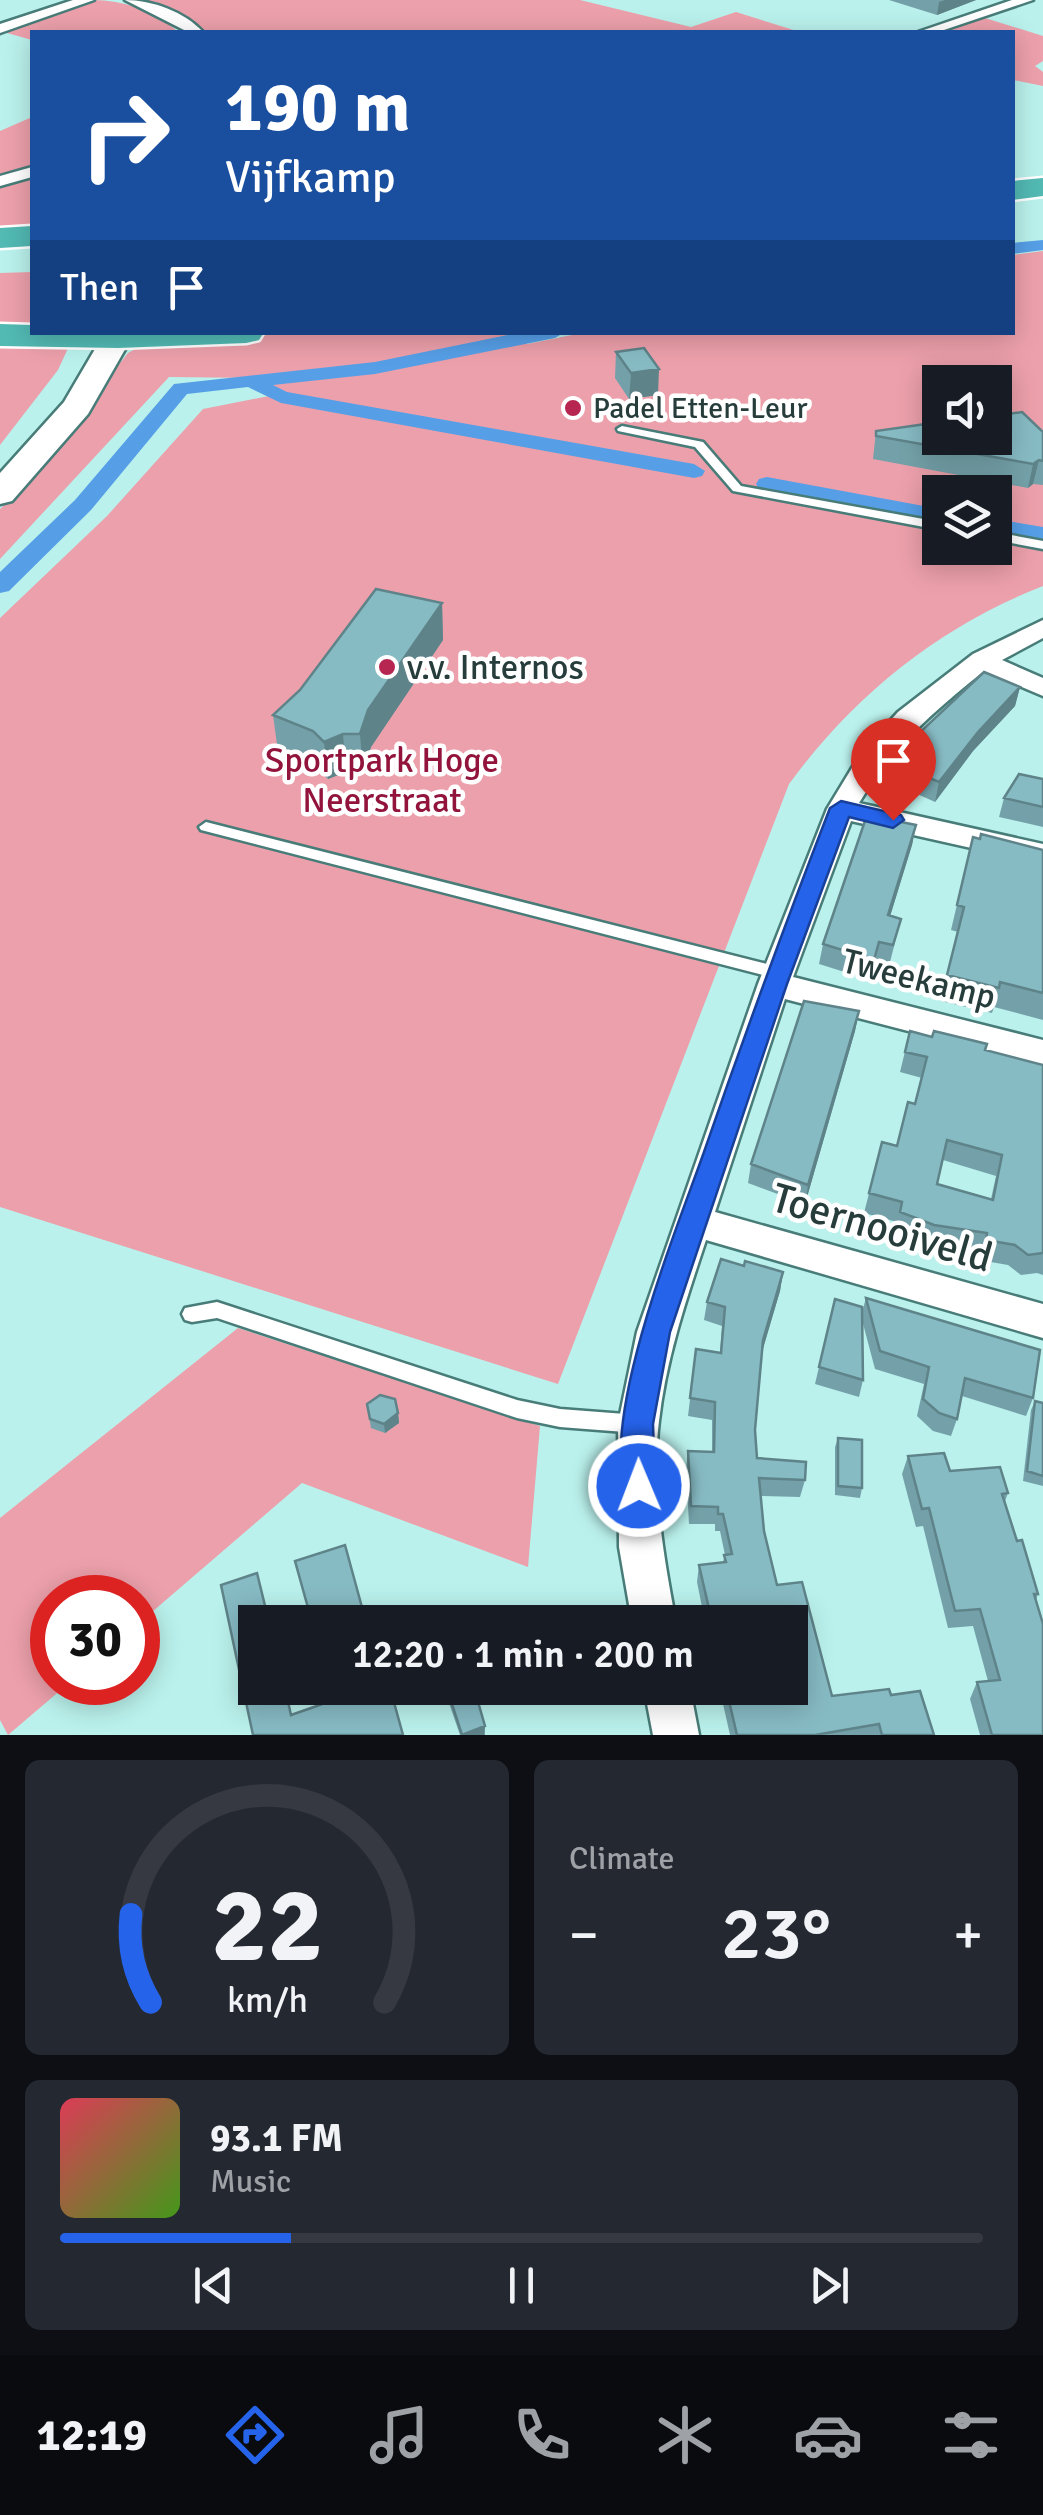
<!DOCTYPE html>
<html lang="en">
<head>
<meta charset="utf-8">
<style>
  :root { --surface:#171b24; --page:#242831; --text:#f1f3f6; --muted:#9ea1a6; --line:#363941; --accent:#2563eb }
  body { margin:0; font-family:Signika,sans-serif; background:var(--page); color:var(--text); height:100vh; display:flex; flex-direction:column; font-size:38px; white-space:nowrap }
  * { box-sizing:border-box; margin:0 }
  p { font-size:32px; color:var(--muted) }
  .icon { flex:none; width:55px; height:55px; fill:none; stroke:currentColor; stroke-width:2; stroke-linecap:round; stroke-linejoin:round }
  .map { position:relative; height:1735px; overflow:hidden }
  .panel { display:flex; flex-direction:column; gap:25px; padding:25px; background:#0d0f14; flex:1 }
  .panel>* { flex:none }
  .banner { position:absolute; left:30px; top:30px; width:985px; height:305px; border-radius:0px; box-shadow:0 5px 25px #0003; background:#1a4fa0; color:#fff; overflow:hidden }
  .buttons { position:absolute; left:922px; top:365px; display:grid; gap:20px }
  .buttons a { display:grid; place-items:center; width:90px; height:90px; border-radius:0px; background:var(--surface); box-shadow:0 5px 25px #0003; font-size:50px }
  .speed { position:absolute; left:30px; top:1575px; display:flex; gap:20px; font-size:50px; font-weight:700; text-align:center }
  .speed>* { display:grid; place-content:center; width:130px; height:130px; border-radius:50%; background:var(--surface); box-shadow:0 5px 25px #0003; line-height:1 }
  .speed .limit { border:15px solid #d22; background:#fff; color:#111 }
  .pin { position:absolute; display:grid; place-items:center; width:85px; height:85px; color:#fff; margin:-102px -42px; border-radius:50% 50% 50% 0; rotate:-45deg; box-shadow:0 0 10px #0007 }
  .pin .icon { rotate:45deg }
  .me { position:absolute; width:110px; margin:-55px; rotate:359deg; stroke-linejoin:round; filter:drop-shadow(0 0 8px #0008) }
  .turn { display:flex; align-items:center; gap:35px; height:210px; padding:0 30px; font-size:45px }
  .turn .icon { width:130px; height:130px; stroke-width:2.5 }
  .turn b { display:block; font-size:70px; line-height:85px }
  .then { display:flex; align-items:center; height:95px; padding:0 30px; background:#0003; gap:20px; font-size:38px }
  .big { font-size:75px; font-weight:600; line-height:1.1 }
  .panel .widget { flex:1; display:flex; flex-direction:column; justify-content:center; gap:15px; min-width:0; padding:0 35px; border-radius:15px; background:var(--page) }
  .panel .dial { align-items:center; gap:0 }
  .dial svg { height:260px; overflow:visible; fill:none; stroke:var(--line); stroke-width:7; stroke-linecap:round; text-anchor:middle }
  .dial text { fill:var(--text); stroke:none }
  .song { display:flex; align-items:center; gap:30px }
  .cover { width:120px; height:120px; border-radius:15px; background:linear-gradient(135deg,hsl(350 70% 55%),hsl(100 70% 35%)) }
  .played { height:10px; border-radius:5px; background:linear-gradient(90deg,var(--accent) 25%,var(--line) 25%) }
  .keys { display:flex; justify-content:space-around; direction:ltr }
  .heat { display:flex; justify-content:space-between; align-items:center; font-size:55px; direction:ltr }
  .panel .tiles { flex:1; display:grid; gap:25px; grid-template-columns:1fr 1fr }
  .widget:last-child { grid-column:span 2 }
  .trip { position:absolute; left:238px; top:1605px; width:570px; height:100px; border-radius:0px; background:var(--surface); box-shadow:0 5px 25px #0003; font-weight:600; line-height:100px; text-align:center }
  .menu { display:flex; height:160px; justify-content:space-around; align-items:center; background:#090b0e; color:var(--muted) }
  .menu .icon { width:70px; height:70px }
  .menu .active { color:var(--accent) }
  .menu b { font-size:45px; color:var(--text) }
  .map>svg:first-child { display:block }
</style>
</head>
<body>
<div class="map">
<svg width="1043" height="1735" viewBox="0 0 1043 1735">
  <rect width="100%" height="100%" fill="#baf1ec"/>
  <path fill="#eca0ab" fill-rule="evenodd" d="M93,0c29,0 64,11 85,32h-146v8l-32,-9z
    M142,0h438l111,27 45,-15 64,20h-597l-18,-12z
    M985,18l58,18v25l-8,5 8,6v14l-30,-6 -1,-48h-71z
    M32,117v49l-32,9v-44z
    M32,178v47l-32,1v-40z
    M1043,251v335c-103,40 -189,109 -254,198l-231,600 -558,-177v-589l107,-102 96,-107 76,-15 -13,-11 4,-2 87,-8 167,-33 3,4 55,-11 430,-1 1,-77zM940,382h55v56h-55zM940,492h55v56h-55z
    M32,272v60l-32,-1v-58z
    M301,332l233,1 -180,36 -89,9 -96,-1 -169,182v-50l20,-19 108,-137 11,-6z
    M0,339l69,7 -11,24 -58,75z
    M238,1328l302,98 -12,141 -226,-84 -164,141v-26h-86v84l17,1 -61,52 -8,-15v-202z"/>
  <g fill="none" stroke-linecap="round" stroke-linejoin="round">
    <path fill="#569fe7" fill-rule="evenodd" d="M1043,240v10l-31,4v-11z
      M522,332h43l-10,6 -180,36 -102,11 14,7 407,72 11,7 -3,5 -8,2 -413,-75 -33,-16 -61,7 -96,116 -82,81 -9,2v-21l75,-72 99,-116 201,-22z
      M767,477l173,32v14l-181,-34 -3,-5 3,-5z
      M995,519l48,8v14l-48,-8z"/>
    <g stroke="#487c78" stroke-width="5">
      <path id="service" d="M622,426l81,16 38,44 199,36v8l-207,-39 -38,-44 -77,-16 -1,-2z
        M995,532l48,9v8l-48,-9z
        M206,822l573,145 6,2 2,4 -2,4 -6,2 -578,-149 -2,-3z
        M217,1302l300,98 43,9 78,6 7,2 3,7 -3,7 -7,2 -78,-6 -43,-9 -300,-100 -25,4 -7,-2 -3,-6 3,-6z"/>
    </g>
    <g stroke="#487c78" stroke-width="5">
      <path id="minor" d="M73,0h21l-94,33v-9z
        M125,0c27,0 60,12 78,32h-15z
        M1012,0h21l-95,32h-20z
        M32,167v10l-32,9v-10z
        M1043,620v18l-41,22 41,18v18l-59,-25c-52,42 -90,74 -125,132l184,41v20l-192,-43 -58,156 250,63v26l-258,-67 -70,213 328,92v34l-337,-98c-20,60 -40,119 -47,181 -8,63 5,139 17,201h-44l-13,-75 -1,-123 19,-92 121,-348 69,-175 34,-56 37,-41 75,-58z
        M644,1688h46l9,47h-46z"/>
    </g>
    <g stroke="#487c78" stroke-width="5">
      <path id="secondary" d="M105,332h30l-47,82 -76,87 -12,3v-31l64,-71z"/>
    </g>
    <g stroke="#fff" stroke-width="5">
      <path id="motorway" d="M1043,178v18l-31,4v-19z
        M32,226v20l-32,2v-20z
        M0,324l32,1v7h232l-5,8 -13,3 -128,5 -118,-2z"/>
    </g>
    <use href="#service" fill="#fff" fill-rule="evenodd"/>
    <use href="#minor" fill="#fff" fill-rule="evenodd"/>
    <use href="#secondary" fill="#fff" fill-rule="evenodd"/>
    <use href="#motorway" fill="#52b9b3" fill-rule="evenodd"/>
  </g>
  <path fill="#74a1a9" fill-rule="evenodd" d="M889,0h87l-39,15z
    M616,352l42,43 -29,4 -14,-21z
    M995,416l48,16v53l-10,-1 -5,4 -155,-29 3,-28 119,7z
    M442,603l1,37 -72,107 -8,25h-17l-18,7 -11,-10 -39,-17 -5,-37z
    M1020,687l-5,19 -42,45 -38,51 -42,-19 3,-19z
    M1043,779v48l-44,-10 5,-19z
    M916,825l-4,20 -22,71 11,3 -12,47 -14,-4 -5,18 -51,-16 4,-20z
    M1043,850v170l-49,-13 -2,6 -51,-12 17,-69 -7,-2 16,-68z
    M859,1011l-4,20 -50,173 -57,-21 3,-19z
    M910,1031l133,34v210l-6,-2 -16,2 -13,-10 -29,-5 1,-7 -51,-8 -34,-13 2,-10 -33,-9 18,-71 15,4 18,-42 7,-26 -22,-6zM943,1160l53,16 -5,23 -54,-15z
    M744,1266l39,6 -3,19 -18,60 -7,79 2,28 48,22 -5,17 -39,-1 3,35 13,54 55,111 59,-1 43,40h-204l-9,-40 2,-7h67v-66h-85l-8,-40 2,-17 24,-3 2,-7 -5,-24h-5v-7h-26l-3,-55 2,-18 24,1v-32l-24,-4 8,-67 24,4 2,-27 -18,-6 3,-18z
    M866,1298l167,100 -7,18 -64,-20 -5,23 -6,17 -18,-5 -16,-15 7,-32 -49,-15 -13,-49 1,60 -4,17 -44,-13 20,-85 27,13z
    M1035,1401l8,2v83l-20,-5 8,-71z
    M367,1404l31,9 1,10 -14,10 -14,-5z
    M838,1438l24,50 -2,10 -25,-3v-48z
    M908,1456l100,37 -3,8 12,40 21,53 -2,6 7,135h-63l-10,-36 7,-17 11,-1 -15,-55 -25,2 -25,-102 -7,1 -14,-53z
    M449,1695l36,31v9h-25l-11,-32z"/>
  <path fill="#5e8389" d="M945,0h31l-39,15 2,-13z
    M659,369l-1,26 -29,4 2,-26z
    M1039,460l-6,24 -5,4 5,-24z
    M442,603l1,37 -72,107 -8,25 -3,-38 8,-24z
    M1020,687l-5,19 -42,45 -38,51 4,-20 39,-50z
    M343,734l3,38 -18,7 -4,-37z
    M916,825l-4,20 -28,91 4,-21z
    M859,1011l-4,20 -50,173 3,-19z
    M783,1272l-3,19 -20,68 3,-19z
    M398,1413l1,10 -14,10 -1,-9z
    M485,1726l-1,9h-22z"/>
  <path fill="#87bbc4" stroke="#5e8389" stroke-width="2.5" fill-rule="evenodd" d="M644,348l15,21 -28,4 -15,-21z
    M1022,412l21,20v29l-4,-1 -6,4 -157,-28v-5l64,-9v16h55v-7l7,2 -7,-7v-10z
    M376,589l66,14 -74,107 -8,24h-17l-19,8 -11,-11 -40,-16 27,-25z
    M984,672l36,15 -42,45 -39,50 -43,-18 20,-28z
    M1019,774l24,5v28l-39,-9z
    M867,815l49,10 -28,90 13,4 -8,26 -14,-3 -5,18 -51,-16z
    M981,834l62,16v143l-43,-11 -1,6 -52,-13 17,-68 -7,-2 16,-68 7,2z
    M804,1001l55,10 -51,174 -57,-21z
    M910,1031l22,6 2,-6 53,13 -2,6 58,15v188l-15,2 -13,-10 -29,-5 1,-7 -53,-8 -34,-13 2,-10 -33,-9 13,-51 15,4 11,-44 7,2 12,-47 -22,-5zM947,1140l55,15 -9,45 -56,-16z
    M721,1259l23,7 1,-5 38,11 -20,68 -8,90 2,28 49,4 -1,18 -46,-2 5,53 13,54 25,-3 30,114 57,-7 2,6 29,-4 14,44h-52l-3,-11 -64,11h-78l-11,-47h64v-66h-78l-13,-57 27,-3 -2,-7 8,-1 -9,-40h-5v-7l-27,-1 -3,-55 26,1 1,-50 -25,-4 6,-49 25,4 4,-46 -18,-5z
    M866,1298l174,52 -7,48 -68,-20 -8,41 -18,-6 -16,-14 6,-32 -49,-16z
    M835,1299l27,8 1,73 -44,-13z
    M380,1395l15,4 3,14 -14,11 -14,-5 -3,-15z
    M1035,1401l8,2v73l-16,-5z
    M838,1438l24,2v48l-24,-2z
    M944,1453l6,18 50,-4 8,26 -6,1 15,47 5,-1 16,54h-4l9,30v111h-51l-15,-53 23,-2 -20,-71 -25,2 -26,-103 -7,1 -14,-53z
    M345,1545l21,77h-54l-17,-61z
    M257,1573l12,49h-14v66h30l6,27 77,-27h22l13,47h-150l-32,-150z
    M467,1688h7l11,38 -23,9 -13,-40z"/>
  <path fill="#2563eb" stroke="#184099" stroke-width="2.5" d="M841,801l60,14 3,5 -11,8 -44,-11 -62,167 -117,348 -17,92 2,62 -5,10 -11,5 -11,-5c-32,-71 50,-270 76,-344 40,-116 82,-230 126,-344z"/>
  <g fill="#b62651" stroke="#fff" stroke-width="4">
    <circle cx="573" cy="408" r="10"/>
    <circle cx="387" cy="667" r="10"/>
  </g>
  <g text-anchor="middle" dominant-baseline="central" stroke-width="9" stroke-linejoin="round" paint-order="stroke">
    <g font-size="30" fill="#273d3b" stroke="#fff" text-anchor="start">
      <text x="593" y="408">Padel Etten-Leur</text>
    </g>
    <g font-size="35" fill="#273d3b" stroke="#fff" text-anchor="start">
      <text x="407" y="667">v.v. Internos</text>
    </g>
    <g font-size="35" fill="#92143d" stroke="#fff">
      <text x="382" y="760">Sportpark Hoge<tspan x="382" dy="40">Neerstraat</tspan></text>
    </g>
    <g font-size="35" fill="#273d3b" stroke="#fff">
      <text transform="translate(919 979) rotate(14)">Tweekamp</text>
    </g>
    <g font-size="42" fill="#273d3b" stroke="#fff">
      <text transform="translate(882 1228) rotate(16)">Toernooiveld</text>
    </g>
  </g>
</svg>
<div class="buttons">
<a><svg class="icon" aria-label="sound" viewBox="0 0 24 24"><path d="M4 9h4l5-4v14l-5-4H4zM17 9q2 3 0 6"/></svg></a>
<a><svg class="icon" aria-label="layers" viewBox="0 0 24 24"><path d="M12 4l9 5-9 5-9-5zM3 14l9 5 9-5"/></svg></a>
</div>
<div class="speed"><div class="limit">30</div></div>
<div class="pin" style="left:893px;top:820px;background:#d93025"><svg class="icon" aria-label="arrive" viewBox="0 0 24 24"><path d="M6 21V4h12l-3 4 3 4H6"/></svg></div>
<svg class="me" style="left:639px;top:1486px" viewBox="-20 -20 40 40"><circle r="17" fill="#2563eb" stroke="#fff" stroke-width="3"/><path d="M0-11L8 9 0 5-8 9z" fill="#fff"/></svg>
<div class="trip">12:20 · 1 min · 200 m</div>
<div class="banner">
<div class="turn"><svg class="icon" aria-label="right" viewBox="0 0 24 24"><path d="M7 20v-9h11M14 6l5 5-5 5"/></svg><div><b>190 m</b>Vijfkamp</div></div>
<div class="then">Then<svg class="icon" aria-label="arrive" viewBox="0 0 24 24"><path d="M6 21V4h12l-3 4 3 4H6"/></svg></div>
</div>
</div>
<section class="panel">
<div class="tiles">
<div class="widget dial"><svg viewBox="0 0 100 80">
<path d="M14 69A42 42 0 1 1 86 69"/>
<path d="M14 69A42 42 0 0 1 8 42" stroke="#2563eb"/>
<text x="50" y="56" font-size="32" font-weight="700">22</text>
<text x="50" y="72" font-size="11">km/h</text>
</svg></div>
<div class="widget"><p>Climate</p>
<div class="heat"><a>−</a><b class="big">23°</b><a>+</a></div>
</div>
<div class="widget">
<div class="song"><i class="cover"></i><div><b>93.1 FM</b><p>Music</p></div></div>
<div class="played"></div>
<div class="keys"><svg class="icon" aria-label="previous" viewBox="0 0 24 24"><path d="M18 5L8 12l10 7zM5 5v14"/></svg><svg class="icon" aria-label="pause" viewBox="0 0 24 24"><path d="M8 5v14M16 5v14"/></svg><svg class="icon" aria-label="next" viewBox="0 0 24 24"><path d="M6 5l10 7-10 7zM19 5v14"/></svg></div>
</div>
</div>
</section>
<nav class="menu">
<b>12:19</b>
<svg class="icon active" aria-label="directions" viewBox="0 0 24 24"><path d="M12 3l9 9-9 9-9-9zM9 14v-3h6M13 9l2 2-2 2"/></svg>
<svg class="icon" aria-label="music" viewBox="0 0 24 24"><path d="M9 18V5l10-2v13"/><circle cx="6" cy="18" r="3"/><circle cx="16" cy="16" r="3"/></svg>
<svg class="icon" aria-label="phone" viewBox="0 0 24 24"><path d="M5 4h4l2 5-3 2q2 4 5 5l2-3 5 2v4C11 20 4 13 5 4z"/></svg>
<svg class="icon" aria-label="climate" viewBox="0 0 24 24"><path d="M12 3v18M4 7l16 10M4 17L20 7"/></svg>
<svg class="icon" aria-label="car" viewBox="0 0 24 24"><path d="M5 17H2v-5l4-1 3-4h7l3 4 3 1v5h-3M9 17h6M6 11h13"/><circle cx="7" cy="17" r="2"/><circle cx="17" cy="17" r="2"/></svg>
<svg class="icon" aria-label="filters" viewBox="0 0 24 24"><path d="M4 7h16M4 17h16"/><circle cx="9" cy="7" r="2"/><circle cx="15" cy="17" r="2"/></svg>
</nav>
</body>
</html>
